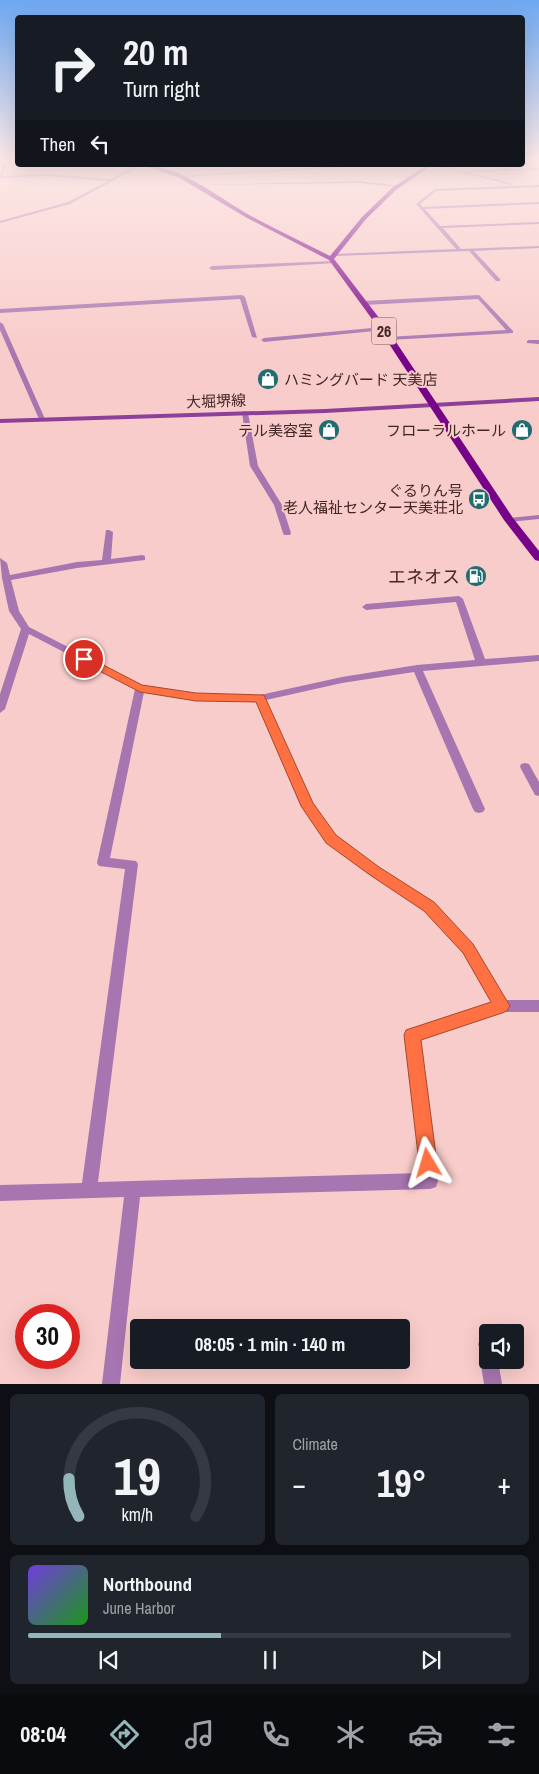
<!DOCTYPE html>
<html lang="en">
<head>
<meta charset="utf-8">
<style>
  :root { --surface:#171b24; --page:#20242c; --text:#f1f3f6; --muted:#9ea1a6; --line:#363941; --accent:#93b6ba }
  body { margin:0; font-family:"Archivo Narrow","Noto Sans JP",sans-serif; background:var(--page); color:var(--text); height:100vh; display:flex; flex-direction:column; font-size:19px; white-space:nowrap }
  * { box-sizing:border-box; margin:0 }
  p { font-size:16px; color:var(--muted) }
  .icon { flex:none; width:28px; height:28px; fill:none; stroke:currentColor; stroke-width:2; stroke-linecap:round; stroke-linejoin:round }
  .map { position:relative; height:1384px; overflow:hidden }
  .sheet { display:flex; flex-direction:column; gap:10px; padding:10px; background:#0d0f14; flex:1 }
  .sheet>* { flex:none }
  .banner { position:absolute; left:15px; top:15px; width:510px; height:152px; border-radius:5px; box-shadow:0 5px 20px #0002; background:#171b24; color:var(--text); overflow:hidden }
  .buttons { position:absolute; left:479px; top:1324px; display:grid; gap:10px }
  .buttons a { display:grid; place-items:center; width:45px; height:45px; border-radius:5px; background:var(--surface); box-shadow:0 5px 20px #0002; font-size:25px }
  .speed { position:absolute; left:15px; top:1304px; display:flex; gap:10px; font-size:25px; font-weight:700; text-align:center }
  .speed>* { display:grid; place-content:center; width:65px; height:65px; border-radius:50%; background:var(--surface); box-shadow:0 5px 20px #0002; line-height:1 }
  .speed .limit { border:8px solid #d22; background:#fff; color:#111 }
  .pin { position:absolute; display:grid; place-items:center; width:42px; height:42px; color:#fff; margin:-21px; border:2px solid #fff; border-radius:50%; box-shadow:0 1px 5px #0007 }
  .me { position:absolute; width:55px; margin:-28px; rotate:353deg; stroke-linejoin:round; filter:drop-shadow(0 0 4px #0008) }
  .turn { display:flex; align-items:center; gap:18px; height:105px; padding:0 25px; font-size:22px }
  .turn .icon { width:65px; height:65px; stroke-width:2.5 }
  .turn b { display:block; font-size:35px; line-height:42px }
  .then { display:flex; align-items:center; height:48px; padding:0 25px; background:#0003; gap:10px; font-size:19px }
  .big { font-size:38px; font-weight:700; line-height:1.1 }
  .sheet .tile { flex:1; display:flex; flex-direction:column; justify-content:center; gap:8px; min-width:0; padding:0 18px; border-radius:8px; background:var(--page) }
  .sheet .dial { align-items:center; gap:0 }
  .dial svg { height:130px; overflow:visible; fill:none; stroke:var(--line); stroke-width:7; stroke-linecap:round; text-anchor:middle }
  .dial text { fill:var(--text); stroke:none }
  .song { display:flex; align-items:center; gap:15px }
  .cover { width:60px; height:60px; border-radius:8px; background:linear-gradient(135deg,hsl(260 70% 55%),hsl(120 70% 35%)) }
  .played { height:5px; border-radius:2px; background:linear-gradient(90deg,var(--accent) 40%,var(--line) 40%) }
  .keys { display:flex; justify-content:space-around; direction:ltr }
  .heat { display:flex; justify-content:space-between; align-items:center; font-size:28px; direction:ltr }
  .sheet .tiles { flex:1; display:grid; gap:10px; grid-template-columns:1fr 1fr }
  .tile:last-child { grid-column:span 2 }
  .trip { position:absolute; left:130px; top:1319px; width:280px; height:50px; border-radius:5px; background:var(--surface); box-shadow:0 5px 20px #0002; font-weight:700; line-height:50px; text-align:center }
  .tab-bar { display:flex; height:80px; justify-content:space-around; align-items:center; background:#090b0e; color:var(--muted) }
  .tab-bar .icon { width:35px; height:35px }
  .tab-bar .selected { color:var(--accent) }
  .tab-bar b { font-size:22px; color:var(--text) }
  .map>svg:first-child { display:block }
</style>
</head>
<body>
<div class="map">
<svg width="539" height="1384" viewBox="0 0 539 1384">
  <rect width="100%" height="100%" fill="#f8ccca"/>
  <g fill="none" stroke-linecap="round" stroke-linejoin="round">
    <path fill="#a775b0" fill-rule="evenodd" d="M539,168v2l-77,2 2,-1z
      M334,261l2,2 -124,7 -3,-2 3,-2z"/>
    <path fill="#a775b0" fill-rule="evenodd" d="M0,162l7,1 -5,13 45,-2 64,5 26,-14h5l-72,39 -70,19v-2l68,-19 40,-21 -61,-5 -47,2 3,-14h-3z
      M356,165h22l-198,12 -2,-1z
      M434,165h7l72,19 -2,1z
      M359,181l42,5 -2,1 -40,-4 -168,2z
      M539,185v2l-103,4 -16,13 3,3 116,-5v2l-114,5 15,17 99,-4v2l-96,4 18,21 78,-3v2l-65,3 26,28v2h-4l-27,-30 -134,5 -2,-1 2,-1 121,-5 -40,-45 19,-15z
      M242,295l3,2 12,41 -5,-1 -12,-38 -240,14v-4z
      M479,295l34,36v2l-124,7 -2,-1v-2l119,-7 -28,-31 -114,6 -3,-2 3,-2z
      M0,322l3,2 42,95 -1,1 -5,-1 -39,-89z
      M383,327l2,1v2l-121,12 -3,-2 3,-2z
      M529,340h10v4l-12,-1v-2z
      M245,411l3,2 10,53 24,39 9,28 -1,2h-6l-1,-2 -9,-28 -24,-39 -8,-53z
      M539,515v4l-30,3 -4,-2 4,-2z
      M106,530h3l4,2 -2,27 31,-4 3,1v4l-68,8 -66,12 8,31 10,16 113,58 54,9 64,1 82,-18 75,-12 58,-5 -19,-58 -90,8 -4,-3 4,-3 93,-8 4,3 22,60 54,-4v6l-116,10 62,138 -2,3 -4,1 -4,-1 -2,-3 -59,-137 -72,11 -76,17 46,104 23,32 43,31 55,36 40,42 33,55h33v12h-37l-82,27 18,142 -2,6 -6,2 -290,8 -20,187h-18l22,-187 -124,4v-16l82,-2 43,-314 -26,-3 -2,-3 38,-174 -106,-55 -24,75 -5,4v-19l21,-65 -12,-18 -7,-33 -2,-20 7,5 3,12 67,-13 25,-2zM144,692l52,8 60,1 45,105 26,36 43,33 55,36 38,42 30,50 -81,25 -5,2 -2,5 16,138 -323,9 40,-318 -2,-3 -26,-3z
      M525,763l4,1 10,18v14l-4,-1 -15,-28 1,-3z
      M487,1335l1,25h10l4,24h-18l-4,-24 2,-5 -4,-11 3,-6z"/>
    <path fill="#8c409a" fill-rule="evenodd" d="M539,397v4l-214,12 -325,10v-4l325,-10z"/>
    <path fill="#770389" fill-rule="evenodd" d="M141,165c40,0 76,32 110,51 26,14 53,27 79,40l32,-39 30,-29 35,-23h5l-36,25 -30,29 -32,40 52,68 127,191 26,33v10l-4,-1 -31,-40 -124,-190 -51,-70 -82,-42 -69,-41z"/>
  </g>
  <linearGradient id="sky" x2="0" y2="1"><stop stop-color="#6ea8f1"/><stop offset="0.45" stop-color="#fce8e7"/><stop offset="1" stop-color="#fce8e7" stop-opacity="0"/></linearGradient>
  <rect width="539" height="354" fill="url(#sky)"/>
  <path fill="#ff7043" stroke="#a6492c" d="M84,655l58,30 54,8 68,2 49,108 23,32 43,32 55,35 39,42 37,62 -3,5 -5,2 -81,27 16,123 -3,6 -6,3 -7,-3 -2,-6 -15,-128 2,-5 6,-2 79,-26 -28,-49 -39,-42 -54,-36 -44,-32 -25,-37 -45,-104 -60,-1 -56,-9 -60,-31 -1,-2z"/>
  <defs>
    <g id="shop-disc" transform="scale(1.125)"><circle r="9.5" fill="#216c71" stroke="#f8ccca"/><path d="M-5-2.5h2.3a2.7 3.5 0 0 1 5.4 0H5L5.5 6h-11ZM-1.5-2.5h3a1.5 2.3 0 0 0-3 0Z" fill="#fff"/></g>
    <g id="bus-disc" transform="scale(1.125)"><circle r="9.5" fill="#216c71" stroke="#f8ccca"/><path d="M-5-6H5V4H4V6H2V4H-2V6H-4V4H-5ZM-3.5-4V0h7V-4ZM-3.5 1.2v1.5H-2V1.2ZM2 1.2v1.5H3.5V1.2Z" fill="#fff"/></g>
    <g id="fuel-disc" transform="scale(1.125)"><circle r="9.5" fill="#216c71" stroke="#f8ccca"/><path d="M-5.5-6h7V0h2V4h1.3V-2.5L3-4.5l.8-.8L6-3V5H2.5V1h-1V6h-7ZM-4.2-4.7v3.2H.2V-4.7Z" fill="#fff"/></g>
  </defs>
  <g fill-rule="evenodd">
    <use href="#shop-disc" x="268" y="379"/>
    <use href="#shop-disc" x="329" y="430"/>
    <use href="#shop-disc" x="522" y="430"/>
    <use href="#bus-disc" x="479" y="499"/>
    <use href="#fuel-disc" x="476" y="576"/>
  </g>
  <g text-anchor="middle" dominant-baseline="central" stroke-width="4" stroke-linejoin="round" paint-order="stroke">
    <g font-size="15" fill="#412625" stroke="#f8ccca" text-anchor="end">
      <text x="284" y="379" text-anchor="start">ハミングバード 天美店</text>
      <text x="313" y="430">テル美容室</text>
      <text x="506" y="430">フローラルホール</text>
      <text x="463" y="490">ぐるりん号<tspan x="463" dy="17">老人福祉センター天美荘北</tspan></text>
    </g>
    <g font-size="15" fill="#412625" stroke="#f8ccca">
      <text transform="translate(216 401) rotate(-2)">大堀堺線</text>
    </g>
    <rect fill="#f8ccca" stroke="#785856" stroke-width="1" x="371.5" y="317.5" width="25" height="27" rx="4"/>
    <g font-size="16" font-weight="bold" fill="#412625">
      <text x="384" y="331">26</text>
    </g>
    <g font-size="18" fill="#412625" stroke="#f8ccca" text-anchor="end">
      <text x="460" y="576">エネオス</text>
    </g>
  </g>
</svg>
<div class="buttons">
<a><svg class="icon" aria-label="sound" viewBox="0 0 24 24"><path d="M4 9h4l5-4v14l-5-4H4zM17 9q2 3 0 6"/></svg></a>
</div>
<div class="speed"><div class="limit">30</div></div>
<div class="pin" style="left:84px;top:659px;background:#d93025"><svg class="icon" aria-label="arrive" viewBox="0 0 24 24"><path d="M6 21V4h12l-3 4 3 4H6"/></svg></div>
<svg class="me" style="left:428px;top:1163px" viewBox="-20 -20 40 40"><path d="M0-17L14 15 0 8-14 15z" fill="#ff7043" stroke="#fff" stroke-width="4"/></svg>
<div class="trip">08:05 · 1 min · 140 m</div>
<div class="banner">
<div class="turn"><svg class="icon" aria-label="right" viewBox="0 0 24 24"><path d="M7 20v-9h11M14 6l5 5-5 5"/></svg><div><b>20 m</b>Turn right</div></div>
<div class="then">Then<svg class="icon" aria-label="left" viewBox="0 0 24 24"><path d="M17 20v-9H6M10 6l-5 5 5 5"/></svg></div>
</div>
</div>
<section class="sheet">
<div class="tiles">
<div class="tile dial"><svg viewBox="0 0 100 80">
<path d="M14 69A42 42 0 1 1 86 69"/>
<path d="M14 69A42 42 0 0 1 8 46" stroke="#93b6ba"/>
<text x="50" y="56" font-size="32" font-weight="700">19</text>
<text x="50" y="72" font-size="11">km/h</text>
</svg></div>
<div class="tile"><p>Climate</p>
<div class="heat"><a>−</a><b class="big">19°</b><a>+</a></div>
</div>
<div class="tile">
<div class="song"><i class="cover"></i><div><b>Northbound</b><p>June Harbor</p></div></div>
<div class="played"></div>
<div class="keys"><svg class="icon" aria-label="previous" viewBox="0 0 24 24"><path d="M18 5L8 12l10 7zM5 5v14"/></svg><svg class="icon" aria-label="pause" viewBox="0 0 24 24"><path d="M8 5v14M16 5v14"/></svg><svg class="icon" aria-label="next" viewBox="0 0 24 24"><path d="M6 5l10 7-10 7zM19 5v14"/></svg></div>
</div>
</div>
</section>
<nav class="tab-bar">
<b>08:04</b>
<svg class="icon selected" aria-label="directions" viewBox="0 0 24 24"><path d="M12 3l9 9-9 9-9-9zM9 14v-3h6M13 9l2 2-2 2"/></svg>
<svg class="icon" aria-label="music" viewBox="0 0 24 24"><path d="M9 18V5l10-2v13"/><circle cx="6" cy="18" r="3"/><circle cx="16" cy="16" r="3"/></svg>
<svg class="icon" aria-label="phone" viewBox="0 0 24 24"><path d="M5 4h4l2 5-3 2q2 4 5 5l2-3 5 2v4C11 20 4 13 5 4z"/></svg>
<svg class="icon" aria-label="climate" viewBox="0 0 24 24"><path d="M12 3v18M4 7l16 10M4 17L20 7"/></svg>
<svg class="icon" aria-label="car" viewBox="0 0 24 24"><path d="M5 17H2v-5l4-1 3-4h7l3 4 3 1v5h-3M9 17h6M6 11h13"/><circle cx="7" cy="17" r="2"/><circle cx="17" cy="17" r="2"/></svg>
<svg class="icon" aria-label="filters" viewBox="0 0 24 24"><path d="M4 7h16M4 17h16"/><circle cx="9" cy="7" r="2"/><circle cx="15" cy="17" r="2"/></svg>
</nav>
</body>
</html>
